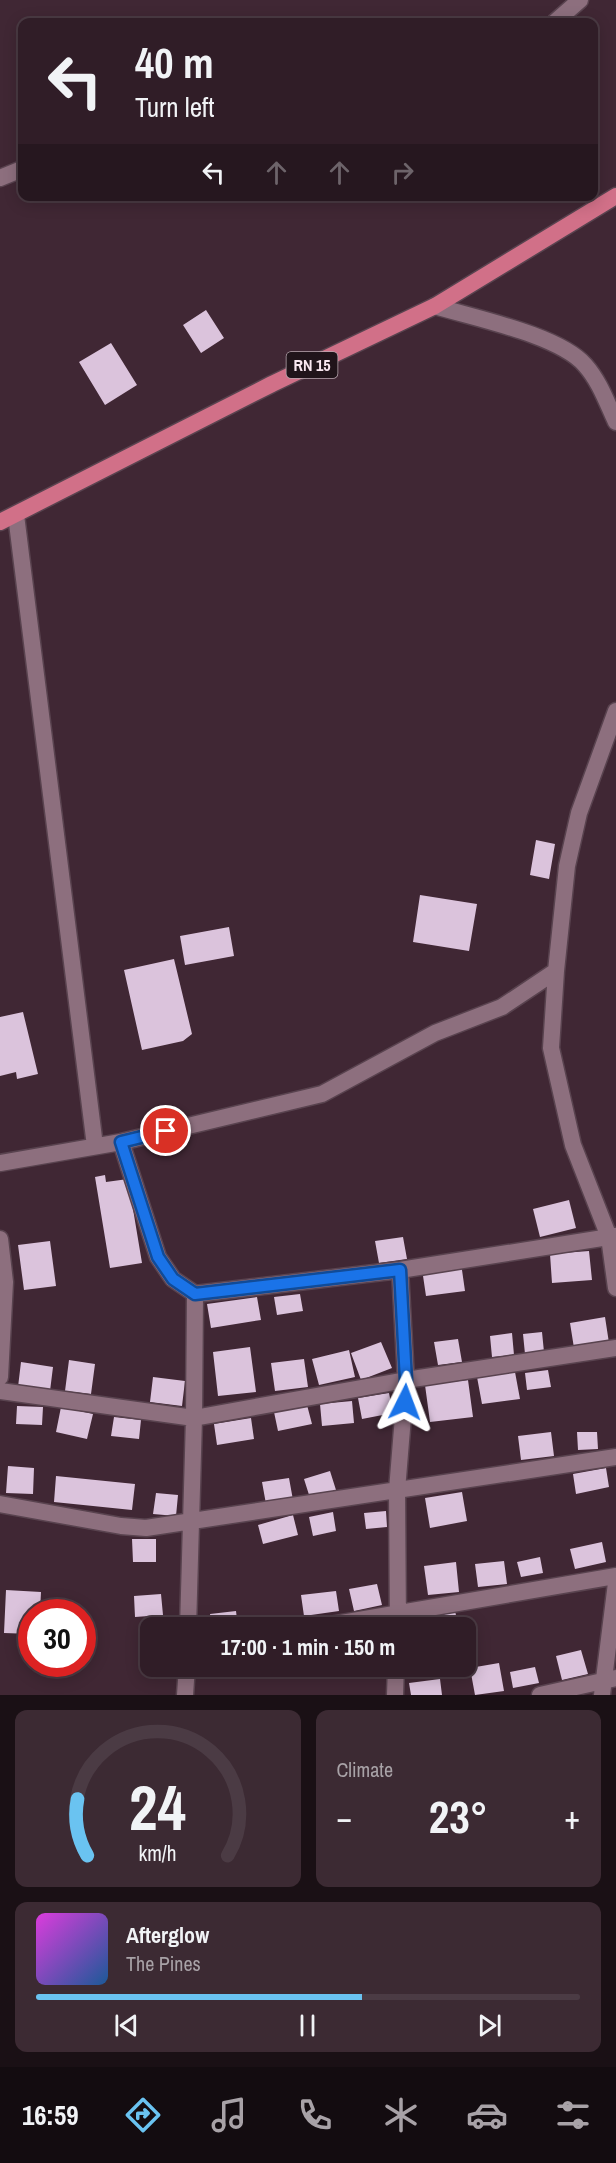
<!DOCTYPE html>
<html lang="en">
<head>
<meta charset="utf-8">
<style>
  :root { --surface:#301d27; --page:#3c2a33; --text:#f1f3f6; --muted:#a8a2a7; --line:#4b3b44; --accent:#6ac3f1 }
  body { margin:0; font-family:"Archivo Narrow",sans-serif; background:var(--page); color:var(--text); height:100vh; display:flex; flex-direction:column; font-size:22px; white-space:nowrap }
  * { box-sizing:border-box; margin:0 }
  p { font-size:20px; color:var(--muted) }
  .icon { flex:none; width:33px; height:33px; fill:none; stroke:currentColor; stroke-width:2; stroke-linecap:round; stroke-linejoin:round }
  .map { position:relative; height:1695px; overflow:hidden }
  .drawer { display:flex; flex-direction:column; gap:15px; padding:15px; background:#1a1015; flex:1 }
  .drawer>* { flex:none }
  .banner { position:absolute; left:18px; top:18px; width:580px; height:183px; border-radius:12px; box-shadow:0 3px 15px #0003,0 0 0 2px var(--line); background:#301d27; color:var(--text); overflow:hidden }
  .speed { position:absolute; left:18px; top:1599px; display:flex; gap:12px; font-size:30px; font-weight:700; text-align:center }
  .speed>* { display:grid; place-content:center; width:78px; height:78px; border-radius:50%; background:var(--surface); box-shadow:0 3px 15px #0003,0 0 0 2px var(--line); line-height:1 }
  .speed .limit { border:9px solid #d22; background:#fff; color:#111 }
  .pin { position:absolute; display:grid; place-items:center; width:51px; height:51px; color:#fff; margin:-26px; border:3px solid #fff; border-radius:50%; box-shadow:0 2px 6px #0007 }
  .me { position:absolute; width:66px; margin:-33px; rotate:3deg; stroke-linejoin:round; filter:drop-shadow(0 0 4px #0008) }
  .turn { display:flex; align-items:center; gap:21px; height:126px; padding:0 18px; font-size:27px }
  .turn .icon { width:78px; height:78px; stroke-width:2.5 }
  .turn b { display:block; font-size:42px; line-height:51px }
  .lanes { display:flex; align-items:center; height:57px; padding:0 18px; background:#0003; justify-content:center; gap:30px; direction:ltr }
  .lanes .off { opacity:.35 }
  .big { font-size:45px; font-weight:700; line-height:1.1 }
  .drawer .tile { flex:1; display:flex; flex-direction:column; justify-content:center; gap:9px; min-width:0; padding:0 21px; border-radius:12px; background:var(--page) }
  .drawer .dial { align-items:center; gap:0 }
  .dial svg { height:156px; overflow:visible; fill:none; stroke:var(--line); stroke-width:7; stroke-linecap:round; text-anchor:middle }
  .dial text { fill:var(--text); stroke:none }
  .song { display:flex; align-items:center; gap:18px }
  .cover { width:72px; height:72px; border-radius:9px; background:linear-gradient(135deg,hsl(300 70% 55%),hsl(210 70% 35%)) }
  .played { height:6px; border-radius:3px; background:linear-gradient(90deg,var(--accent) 60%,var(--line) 60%) }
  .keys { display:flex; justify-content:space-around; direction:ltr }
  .heat { display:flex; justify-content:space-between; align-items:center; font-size:33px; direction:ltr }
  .drawer .tiles { flex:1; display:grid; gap:15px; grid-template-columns:1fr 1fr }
  .tile:last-child { grid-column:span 2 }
  .trip { position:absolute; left:140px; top:1617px; width:336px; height:60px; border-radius:12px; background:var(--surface); box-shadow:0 3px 15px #0003,0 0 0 2px var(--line); font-weight:700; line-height:60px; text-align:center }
  .menu { display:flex; height:96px; justify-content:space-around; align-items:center; background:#130c10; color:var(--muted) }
  .menu .icon { width:42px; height:42px }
  .menu .active { color:var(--accent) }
  .menu b { font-size:27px; color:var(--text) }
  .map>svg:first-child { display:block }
</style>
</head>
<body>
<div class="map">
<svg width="616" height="1695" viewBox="0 0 616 1695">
  <rect width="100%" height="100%" fill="#402734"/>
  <path fill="#dbc3dc" d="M206,310l18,28 -23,15 -18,-28z
    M111,343l26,42 -32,20 -26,-43z
    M536,840l19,4 -6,35 -19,-4z
    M420,895l57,9 -8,47 -56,-9z
    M229,927l5,29 -49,9 -5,-29z
    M174,959l18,75 -9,7 -41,9 -18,-80z
    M23,1012l15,62 -21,5 -1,-7 -16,4v-59z
    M105,1175l1,7 22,-3 14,84 -32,5 -15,-91z
    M569,1200l7,28 -36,9 -7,-28z
    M403,1237l4,22 -28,4 -4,-22z
    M50,1241l6,45 -32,4 -6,-45z
    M589,1251l3,29 -40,3 -2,-29z
    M461,1263l4,28 -39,5 -4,-27z
    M300,1294l3,17 -26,4 -3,-18z
    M257,1297l4,23 -50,8 -4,-24z
    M605,1317l4,26 -35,5 -4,-25z
    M542,1332l2,20 -19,2 -2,-20z
    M512,1333l2,22 -22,2 -2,-21z
    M458,1339l4,23 -24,3 -4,-23z
    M381,1342l11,26 -31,12 -10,-27z
    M250,1347l6,45 -38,4 -5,-44z
    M349,1350l6,27 -36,8 -7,-26z
    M304,1359l4,28 -33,4 -4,-28z
    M69,1360l26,4 -4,30 -26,-3z
    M21,1362l32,5 -3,24 -32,-4z
    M548,1370l3,17 -24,3 -2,-17z
    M515,1372l5,27 -38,5 -5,-27z
    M153,1377l32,4 -3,25 -32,-4z
    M468,1380l5,37 -43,5 -5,-37z
    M389,1393l4,20 -31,6 -4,-21z
    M352,1401l2,22 -32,3 -2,-22z
    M307,1405l5,19 -34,7 -4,-19z
    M17,1406l26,1 -1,18 -26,-1z
    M61,1407l32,7 -6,25 -31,-7z
    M114,1417l27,3 -2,19 -28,-3z
    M251,1418l3,21 -37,6 -3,-21z
    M551,1432l3,24 -33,4 -3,-24z
    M577,1432h20l1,17 -20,1z
    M8,1466l26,2 -1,26 -27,-1z
    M606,1468l3,19 -33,7 -3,-20z
    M330,1471l6,19 -26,8 -6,-19z
    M56,1476l79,8 -3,26 -78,-8z
    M289,1478l4,22 -27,4 -4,-22z
    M462,1492l5,29 -37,7 -5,-30z
    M156,1493l22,2 -2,21 -23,-2z
    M386,1511l1,16 -21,2 -2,-16z
    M333,1512l3,19 -23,5 -4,-19z
    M293,1515l5,20 -35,9 -5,-19z
    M132,1539h24v23h-23z
    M602,1542l4,20 -31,7 -5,-20z
    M540,1557l3,16 -22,4 -4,-15z
    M504,1561l3,23 -29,3 -3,-23z
    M456,1562l3,30 -31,3 -4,-29z
    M377,1584l5,21 -28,6 -5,-22z
    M6,1590l35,2 -1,20h-8v22l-28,-1z
    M336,1591l3,20 -35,5 -3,-21z
    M161,1594l2,21 -28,2 -1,-21z
    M236,1611l2,17h-26l-2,-14z
    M455,1611l4,17h-26l-3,-11z
    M581,1650l7,24 -26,6 -6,-24z
    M499,1663l5,28 -29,4 -5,-27z
    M535,1667l4,16 -26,5 -3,-16z
    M440,1679l2,16h-31l-2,-12z"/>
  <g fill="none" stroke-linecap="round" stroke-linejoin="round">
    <g stroke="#59434f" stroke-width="19">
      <path id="minor" d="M555,22l25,-22
        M0,178l22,-9
        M435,306c39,12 124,29 150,59 15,17 22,38 31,57
        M16,515l79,631
        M556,971l-5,77 22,97 36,92 7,51
        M121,1142l37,115 15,22 22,15 -1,124 -6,210
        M0,1163l121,-21 201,-48 113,-61 67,-26 54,-36 11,-105 12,-53 37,-102
        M0,1239l5,43 -5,95
        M195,1294l205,-24 216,-34
        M0,1391l194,27 212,-38 210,-32
        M0,1504l121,22 25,2 470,-71
        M312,1628l304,-52
        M398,1628l-1,-138 9,-110 -6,-110
        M185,1695l2,-29
        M395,1695l1,-29
        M540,1695l76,-17
        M602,1695l14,-112"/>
    </g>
    <g stroke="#59434f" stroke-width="19">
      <path id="primary" d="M0,522l272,-138 163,-78 181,-110"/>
    </g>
    <use href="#minor" stroke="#8d6f7e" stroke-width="16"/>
    <use href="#primary" stroke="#d17088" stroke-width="16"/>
  </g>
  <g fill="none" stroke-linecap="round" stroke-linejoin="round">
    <g stroke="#114b97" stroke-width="15">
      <path id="route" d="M166,1131l-45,11 37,115 15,22 22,15 205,-24 6,110 -1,22"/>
    </g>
    <use href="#route" stroke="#1a73e8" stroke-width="10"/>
  </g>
  <g text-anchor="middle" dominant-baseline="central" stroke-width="6" stroke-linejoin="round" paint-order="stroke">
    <rect fill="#20141a" stroke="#b8a8b0" stroke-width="1.5" x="286.5" y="352" width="51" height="26" rx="4.5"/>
    <g font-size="16" font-weight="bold" fill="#f9e7f0">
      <text x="312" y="365">RN 15</text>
    </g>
  </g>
</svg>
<div class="speed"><div class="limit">30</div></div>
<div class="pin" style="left:166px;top:1131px;background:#d93025"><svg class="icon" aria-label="arrive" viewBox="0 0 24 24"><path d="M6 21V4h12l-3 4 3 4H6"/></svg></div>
<svg class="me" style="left:405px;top:1402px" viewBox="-20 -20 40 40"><path d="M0-17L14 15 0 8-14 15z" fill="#1a73e8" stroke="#fff" stroke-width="4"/></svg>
<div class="trip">17:00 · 1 min · 150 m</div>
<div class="banner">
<div class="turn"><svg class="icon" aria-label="left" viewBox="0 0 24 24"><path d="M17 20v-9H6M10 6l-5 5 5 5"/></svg><div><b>40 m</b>Turn left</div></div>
<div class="lanes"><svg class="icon" aria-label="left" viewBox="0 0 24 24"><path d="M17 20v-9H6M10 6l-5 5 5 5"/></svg><svg class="icon off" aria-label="ahead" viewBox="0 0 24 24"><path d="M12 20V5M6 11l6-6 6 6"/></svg><svg class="icon off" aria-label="ahead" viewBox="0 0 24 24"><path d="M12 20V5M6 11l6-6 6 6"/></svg><svg class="icon off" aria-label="right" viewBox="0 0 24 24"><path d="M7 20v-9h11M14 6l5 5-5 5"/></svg></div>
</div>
</div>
<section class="drawer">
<div class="tiles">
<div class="tile dial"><svg viewBox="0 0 100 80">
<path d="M14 69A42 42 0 1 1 86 69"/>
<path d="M14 69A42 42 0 0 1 9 40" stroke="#6ac3f1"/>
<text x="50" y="56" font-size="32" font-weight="700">24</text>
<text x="50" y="72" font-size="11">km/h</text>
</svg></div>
<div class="tile"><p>Climate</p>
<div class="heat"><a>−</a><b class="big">23°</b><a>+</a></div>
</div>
<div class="tile">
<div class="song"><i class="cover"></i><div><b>Afterglow</b><p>The Pines</p></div></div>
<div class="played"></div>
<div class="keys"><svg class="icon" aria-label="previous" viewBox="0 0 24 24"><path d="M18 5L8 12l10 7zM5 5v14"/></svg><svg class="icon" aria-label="pause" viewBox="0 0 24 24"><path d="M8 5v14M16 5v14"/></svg><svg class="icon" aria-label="next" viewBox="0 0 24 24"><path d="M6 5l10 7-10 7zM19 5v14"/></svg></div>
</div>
</div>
</section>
<nav class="menu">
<b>16:59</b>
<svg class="icon active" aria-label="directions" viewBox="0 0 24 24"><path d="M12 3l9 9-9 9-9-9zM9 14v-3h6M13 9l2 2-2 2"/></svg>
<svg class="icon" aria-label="music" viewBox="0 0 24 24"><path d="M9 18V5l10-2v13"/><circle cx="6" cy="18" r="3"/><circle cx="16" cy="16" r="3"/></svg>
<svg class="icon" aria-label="phone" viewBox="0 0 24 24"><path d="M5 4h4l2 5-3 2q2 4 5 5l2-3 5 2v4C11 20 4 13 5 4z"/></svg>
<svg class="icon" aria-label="climate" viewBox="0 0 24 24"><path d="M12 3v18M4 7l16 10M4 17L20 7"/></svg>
<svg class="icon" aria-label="car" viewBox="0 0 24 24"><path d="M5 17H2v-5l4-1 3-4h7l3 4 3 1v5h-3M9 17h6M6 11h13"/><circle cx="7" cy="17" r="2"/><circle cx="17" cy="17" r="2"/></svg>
<svg class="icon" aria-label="filters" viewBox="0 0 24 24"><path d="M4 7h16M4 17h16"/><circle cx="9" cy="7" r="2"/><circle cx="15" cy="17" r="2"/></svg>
</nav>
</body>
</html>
